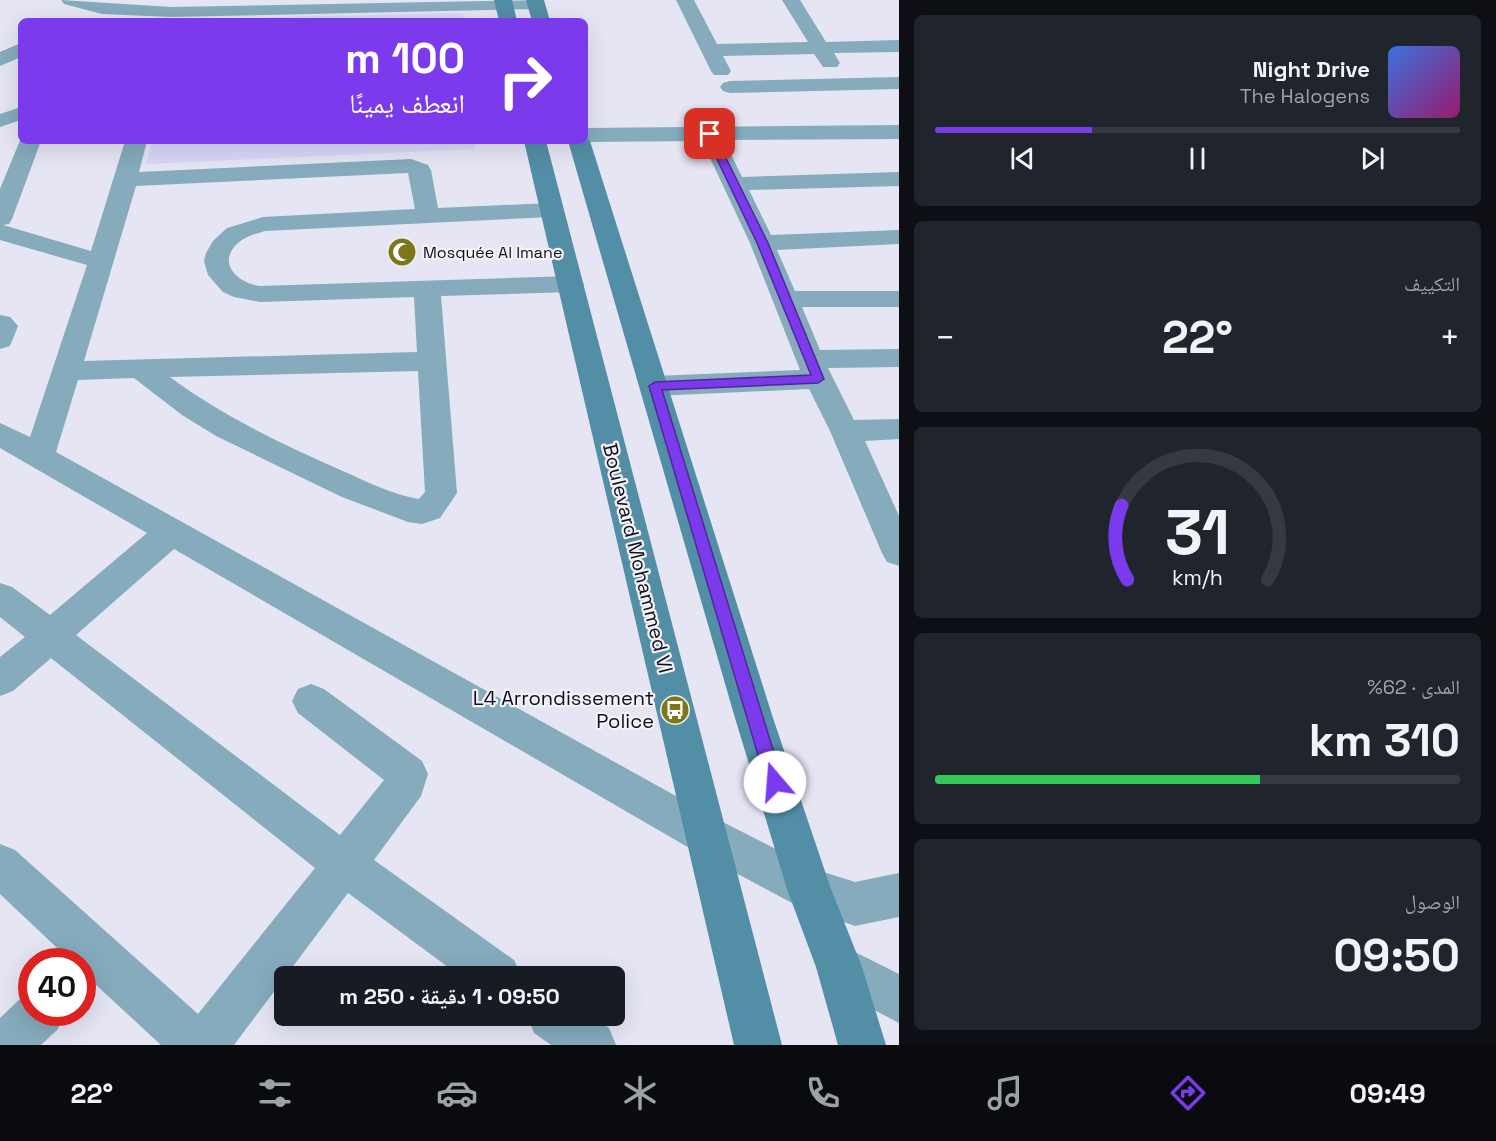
<!DOCTYPE html>
<html lang="ar">
<head>
<meta charset="utf-8">
<style>
  :root { --surface:#171b24; --page:#20242c; --text:#f1f3f6; --muted:#9ea1a6; --line:#363941; --accent:#7c3aed }
  body { margin:0; font-family:"Space Grotesk","Noto Naskh Arabic",sans-serif; background:var(--page); color:var(--text); direction:rtl; height:100vh; display:flex; flex-direction:column; font-size:22px; white-space:nowrap }
  * { box-sizing:border-box; margin:0 }
  p { font-size:20px; color:var(--muted) }
  .icon { flex:none; width:33px; height:33px; fill:none; stroke:currentColor; stroke-width:2; stroke-linecap:round; stroke-linejoin:round }
  .map { position:relative; flex:1; overflow:hidden; direction:ltr }
  .drawer { display:flex; flex-direction:column; gap:15px; padding:15px; background:#0d0f14; width:597px }
  .drawer>* { flex:none }
  .guide { position:absolute; left:18px; top:18px; width:570px; height:126px; border-radius:9px; box-shadow:0 6px 24px #0002; direction:rtl; background:#7c3aed; color:#fff; overflow:hidden }
  .speed { position:absolute; left:18px; top:948px; display:flex; gap:12px; font-size:30px; font-weight:700; text-align:center }
  .speed>* { display:grid; place-content:center; width:78px; height:78px; border-radius:50%; background:var(--surface); box-shadow:0 6px 24px #0002; line-height:1 }
  .speed .limit { border:9px solid #d22; background:#fff; color:#111 }
  .pin { position:absolute; display:grid; place-items:center; width:51px; height:51px; color:#fff; margin:-26px; border-radius:12px; box-shadow:0 3px 9px #0006 }
  .me { position:absolute; width:66px; margin:-33px; rotate:342deg; stroke-linejoin:round; filter:drop-shadow(0 0 4px #0008) }
  .turn { display:flex; align-items:center; gap:21px; height:126px; padding:0 24px; font-size:27px }
  .turn .icon { width:78px; height:78px; stroke-width:2.5 }
  .turn b { display:block; font-size:42px; line-height:51px }
  .big { font-size:45px; font-weight:700; line-height:1.1 }
  .drawer .tile { flex:1; display:flex; flex-direction:column; justify-content:center; gap:9px; min-width:0; padding:0 21px; border-radius:9px; background:var(--page) }
  .drawer .dial { align-items:center; gap:0 }
  .dial svg { height:156px; overflow:visible; fill:none; stroke:var(--line); stroke-width:7; stroke-linecap:round; text-anchor:middle }
  .dial text { fill:var(--text); stroke:none }
  .song { display:flex; align-items:center; gap:18px }
  .cover { width:72px; height:72px; border-radius:9px; background:linear-gradient(135deg,hsl(220 70% 55%),hsl(320 70% 35%)) }
  .played { height:6px; border-radius:3px; background:linear-gradient(90deg,var(--accent) 30%,var(--line) 30%) }
  .keys { display:flex; justify-content:space-around; direction:ltr }
  .heat { display:flex; justify-content:space-between; align-items:center; font-size:33px; direction:ltr }
  .charge { height:9px; border-radius:4px; background:linear-gradient(90deg,#34c759 62%,var(--line) 0) }
  .trip { position:absolute; left:274px; top:966px; width:351px; height:60px; border-radius:9px; background:var(--surface); box-shadow:0 6px 24px #0002; font-weight:700; line-height:60px; text-align:center; direction:rtl }
  .tab-bar { display:flex; height:96px; justify-content:space-around; align-items:center; background:#090b0e; color:var(--muted) }
  .tab-bar .icon { width:42px; height:42px }
  .tab-bar .on { color:var(--accent) }
  .tab-bar b { font-size:27px; color:var(--text) }
  main { display:flex; flex:1; min-height:0 }
  .map>svg:first-child { display:block }
</style>
</head>
<body>
<main>
<section class="drawer">
<div class="tile">
<div class="song"><i class="cover"></i><div><b>Night Drive</b><p>The Halogens</p></div></div>
<div class="played"></div>
<div class="keys"><svg class="icon" aria-label="previous" viewBox="0 0 24 24"><path d="M18 5L8 12l10 7zM5 5v14"/></svg><svg class="icon" aria-label="pause" viewBox="0 0 24 24"><path d="M8 5v14M16 5v14"/></svg><svg class="icon" aria-label="next" viewBox="0 0 24 24"><path d="M6 5l10 7-10 7zM19 5v14"/></svg></div>
</div>
<div class="tile"><p>التكييف</p>
<div class="heat"><a>−</a><b class="big">22°</b><a>+</a></div>
</div>
<div class="tile dial"><svg viewBox="0 0 100 80">
<path d="M14 69A42 42 0 1 1 86 69"/>
<path d="M14 69A42 42 0 0 1 11 31" stroke="#7c3aed"/>
<text x="50" y="56" font-size="32" font-weight="700">31</text>
<text x="50" y="72" font-size="11">km/h</text>
</svg></div>
<div class="tile"><p>المدى · 62%</p><b class="big">310 km</b><div class="charge"></div></div>
<div class="tile"><p>الوصول</p><b class="big">09:50</b></div>
</section>
<div class="map">
<svg width="899" height="1045" viewBox="0 0 899 1045">
  <rect width="100%" height="100%" fill="#e5e5f4"/>
  <path fill="#d7d7f9" d="M463,13l1,8h-276v-2z
    M153,141h322v8l-329,15z"/>
  <g fill="none" stroke-linecap="round" stroke-linejoin="round">
    <path fill="#85abbc" fill-rule="evenodd" d="M61,0l110,7 371,-7 3,4 -3,4 -6,1 -365,8 -69,-3 -38,-10z
      M676,0h18l23,44 91,-2 -26,-42h18l26,42 73,-2v12l-65,1 6,10 -3,4h-14l-9,-13 -91,2 8,15 -3,4h-14l-3,-4z
      M21,43v14l-21,9v-14z
      M899,77v12l-169,4 -7,-2 -3,-4 3,-4 7,-2z
      M21,107v13l-21,7v-13z
      M899,125v14l-175,1 18,37 157,-5v14l-150,4 22,45 128,-5v14l-122,6 18,41h104v16h-97l18,43 79,-1v18l-71,1 26,52 45,-1v20l-34,2 34,75v50l-12,-4 -5,-9 -52,-122 -21,-42 -154,7 -10,-3 -5,-7 5,-7 10,-3 145,-6 -50,-127 -48,-102 -117,1 -2,-1h2v-13z
      M21,138v3h20l-29,78 -3,5 -6,1 88,26 34,-110h22l-8,31 272,-13 17,6 3,5 7,38 113,-5 8,2 4,5 -4,5 -8,2 -286,14c-9,3 -19,5 -27,12 -22,20 0,40 22,43l311,-10 9,2 4,6 -4,6 -9,2 -130,4 16,197 -17,25 -18,6 -14,-2 -66,-25 -126,-61 -34,-21 -48,-37 -56,2 -22,72 665,369 96,49 38,12 44,-9v44l-44,9 -61,-22 -103,-55 -517,-300 -98,86 264,200 44,-55 -86,-67 -6,-12 6,-12 13,-5 13,5 98,72 6,13 -7,22 -47,64 140,100 7,16h-61l-112,-83 -114,152h-73l-79,-73v-10h-10l-72,-68v-50l15,6 183,164 117,-146 -264,-210 -38,33 -13,5v-39l25,-20 -25,-20v-34l12,4 38,28 97,-82 -147,-85v-25l30,14 57,-172 -87,-25v-51zM408,173l7,36 -152,8 -36,11 -14,13 -7,12 -2,8 4,14 15,17 11,5 26,5 154,-5 3,55 -333,9 52,-175zM418,371l7,121 -6,7c-26,-4 -51,-17 -74,-27 -61,-27 -121,-55 -175,-95z
      M0,315l10,2 8,9 -8,20 -10,3z
      M839,944l60,30v49l-76,-40 -7,-16 7,-16z
      M32,992v20h32l-6,17 -17,16h-41v-27l24,-23z
      M527,1016h64l18,12 7,17h-65l-17,-12z"/>
    <path fill="#528ea6" fill-rule="evenodd" d="M494,0h18l5,21h-18z
      M526,0h18l6,21h-18z
      M585,136l5,5 183,577 58,171 31,78 24,78h-48l-22,-78 -29,-78 -52,-171 -167,-577h17z
      M524,141h22l236,904h-48z"/>
  </g>
  <path fill="#7c3aed" stroke="#51269a" stroke-width="1.5" d="M710,131l4,3 54,109 56,136 -6,4 -156,7 121,392 -2,5 -6,3 -6,-3 -3,-5 -117,-396 6,-4 156,-7 -54,-132 -52,-109z"/>
  <defs>
    <g id="mosque-disc" transform="scale(1.5)"><circle r="9.5" fill="#7d771c" stroke="#f3f3f3"/><path d="M3.5-4.9A6 6 0 1 0 3.5 4.9A5 5 0 1 1 3.5-4.9Z" fill="#fff"/></g>
    <g id="bus-disc" transform="scale(1.5)"><circle r="9.5" fill="#7d771c" stroke="#f3f3f3"/><path d="M-5-6H5V4H4V6H2V4H-2V6H-4V4H-5ZM-3.5-4V0h7V-4ZM-3.5 1.2v1.5H-2V1.2ZM2 1.2v1.5H3.5V1.2Z" fill="#fff"/></g>
  </defs>
  <g fill-rule="evenodd">
    <use href="#mosque-disc" x="402" y="252"/>
    <use href="#bus-disc" x="675" y="710"/>
  </g>
  <g text-anchor="middle" dominant-baseline="central" stroke-width="4.5" stroke-linejoin="round" paint-order="stroke">
    <g font-size="16" fill="#110d28" stroke="#f3f3f3" text-anchor="start">
      <text x="423" y="252">Mosquée Al Imane</text>
    </g>
    <g font-size="20" fill="#110d28" stroke="#f3f3f3">
      <text transform="translate(638 558) rotate(76)">Boulevard Mohammed VI</text>
    </g>
    <g font-size="20" fill="#110d28" stroke="#f3f3f3" text-anchor="end">
      <text x="654" y="698">L4 Arrondissement<tspan x="654" dy="23">Police</tspan></text>
    </g>
  </g>
</svg>
<div class="speed"><div class="limit">40</div></div>
<div class="pin" style="left:710px;top:134px;background:#d93025"><svg class="icon" aria-label="arrive" viewBox="0 0 24 24"><path d="M6 21V4h12l-3 4 3 4H6"/></svg></div>
<svg class="me" style="left:775px;top:782px" viewBox="-20 -20 40 40"><circle r="19" fill="#fff"/><path d="M0-13L10 11 0 6-10 11z" fill="#7c3aed"/></svg>
<div class="trip">09:50 · 1 دقيقة · 250 m</div>
<div class="guide">
<div class="turn"><svg class="icon" aria-label="right" viewBox="0 0 24 24"><path d="M7 20v-9h11M14 6l5 5-5 5"/></svg><div><b>100 m</b>انعطف يمينًا</div></div>
</div>
</div>
</main>
<nav class="tab-bar">
<b>09:49</b>
<svg class="icon on" aria-label="directions" viewBox="0 0 24 24"><path d="M12 3l9 9-9 9-9-9zM9 14v-3h6M13 9l2 2-2 2"/></svg>
<svg class="icon" aria-label="music" viewBox="0 0 24 24"><path d="M9 18V5l10-2v13"/><circle cx="6" cy="18" r="3"/><circle cx="16" cy="16" r="3"/></svg>
<svg class="icon" aria-label="phone" viewBox="0 0 24 24"><path d="M5 4h4l2 5-3 2q2 4 5 5l2-3 5 2v4C11 20 4 13 5 4z"/></svg>
<svg class="icon" aria-label="climate" viewBox="0 0 24 24"><path d="M12 3v18M4 7l16 10M4 17L20 7"/></svg>
<svg class="icon" aria-label="car" viewBox="0 0 24 24"><path d="M5 17H2v-5l4-1 3-4h7l3 4 3 1v5h-3M9 17h6M6 11h13"/><circle cx="7" cy="17" r="2"/><circle cx="17" cy="17" r="2"/></svg>
<svg class="icon" aria-label="filters" viewBox="0 0 24 24"><path d="M4 7h16M4 17h16"/><circle cx="9" cy="7" r="2"/><circle cx="15" cy="17" r="2"/></svg>
<b>22°</b>
</nav>
</body>
</html>
